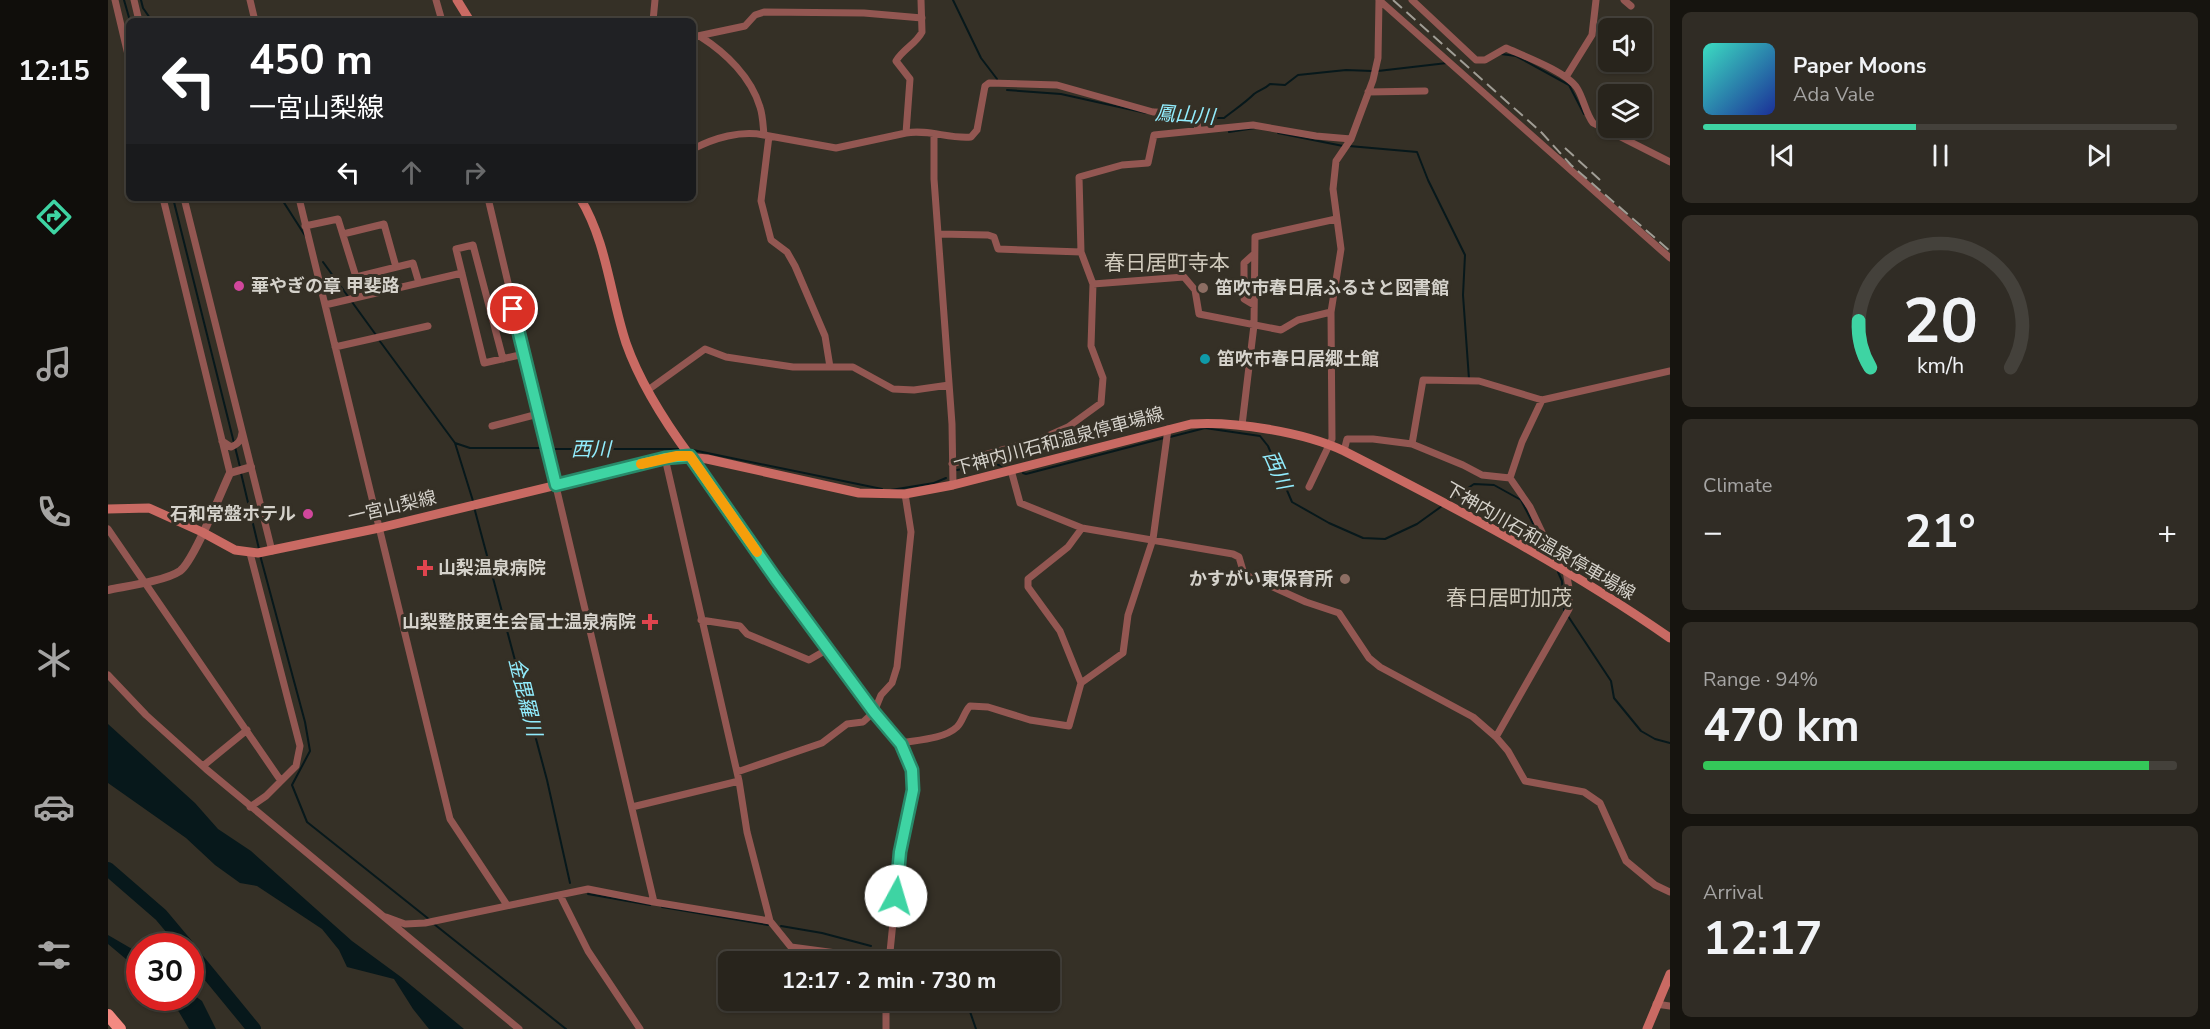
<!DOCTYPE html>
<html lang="en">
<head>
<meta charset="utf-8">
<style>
  :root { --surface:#28241c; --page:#302c25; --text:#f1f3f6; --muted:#a5a4a3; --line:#44413b; --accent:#3ed4a3 }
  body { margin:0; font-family:"Nunito Sans","Noto Sans JP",sans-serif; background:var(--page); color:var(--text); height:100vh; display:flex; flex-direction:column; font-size:22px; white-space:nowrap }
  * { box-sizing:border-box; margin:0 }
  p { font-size:20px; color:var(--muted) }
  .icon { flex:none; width:33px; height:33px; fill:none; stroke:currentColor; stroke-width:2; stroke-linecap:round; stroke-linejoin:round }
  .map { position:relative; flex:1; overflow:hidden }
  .sheet { display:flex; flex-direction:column; gap:12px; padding:12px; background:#16140f; width:540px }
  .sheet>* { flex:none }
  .banner { position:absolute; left:18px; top:18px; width:570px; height:183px; border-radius:9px; box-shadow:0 2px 4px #0004,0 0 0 2px var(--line); background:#202124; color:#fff; overflow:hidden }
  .tools { position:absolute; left:1490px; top:18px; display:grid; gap:12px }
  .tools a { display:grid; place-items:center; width:54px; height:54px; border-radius:9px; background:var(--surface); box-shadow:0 2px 4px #0004,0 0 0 2px var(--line); font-size:30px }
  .speed { position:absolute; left:18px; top:933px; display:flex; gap:12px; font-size:30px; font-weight:700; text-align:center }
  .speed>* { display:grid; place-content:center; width:78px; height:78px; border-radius:50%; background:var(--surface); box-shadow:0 2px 4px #0004,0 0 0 2px var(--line); line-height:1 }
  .speed .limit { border:9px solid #d22; background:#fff; color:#111 }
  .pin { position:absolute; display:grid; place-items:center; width:51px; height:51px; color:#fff; margin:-26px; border:3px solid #fff; border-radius:50%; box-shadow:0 2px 6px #0007 }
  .me { position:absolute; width:66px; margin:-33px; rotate:6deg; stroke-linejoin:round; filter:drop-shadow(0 0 4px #0008) }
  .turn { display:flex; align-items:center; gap:21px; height:126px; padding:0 24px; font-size:27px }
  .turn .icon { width:78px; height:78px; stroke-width:2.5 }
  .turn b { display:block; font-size:42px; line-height:51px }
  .lanes { display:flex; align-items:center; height:57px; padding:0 24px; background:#0003; justify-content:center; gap:30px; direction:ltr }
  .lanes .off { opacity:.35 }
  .big { font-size:45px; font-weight:700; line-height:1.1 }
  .sheet .card { flex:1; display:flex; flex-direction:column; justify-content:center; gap:9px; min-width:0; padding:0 21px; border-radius:9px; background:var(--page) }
  .sheet .dial { align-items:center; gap:0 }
  .dial svg { height:156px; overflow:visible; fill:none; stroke:var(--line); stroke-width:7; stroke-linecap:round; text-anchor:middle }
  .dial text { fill:var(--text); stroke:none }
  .song { display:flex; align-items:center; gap:18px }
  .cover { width:72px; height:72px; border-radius:9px; background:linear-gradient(135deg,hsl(170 70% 55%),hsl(230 70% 35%)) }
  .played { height:6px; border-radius:3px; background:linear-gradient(90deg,var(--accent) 45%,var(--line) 45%) }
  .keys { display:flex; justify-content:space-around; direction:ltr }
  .heat { display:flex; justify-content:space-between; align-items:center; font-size:33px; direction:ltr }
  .charge { height:9px; border-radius:4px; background:linear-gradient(90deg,#34c759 94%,var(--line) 0) }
  .trip { position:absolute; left:610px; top:951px; width:342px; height:60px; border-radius:9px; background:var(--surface); box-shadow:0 2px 4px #0004,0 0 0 2px var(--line); font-weight:700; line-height:60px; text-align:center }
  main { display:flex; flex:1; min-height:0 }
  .dock { display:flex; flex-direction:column; width:108px; justify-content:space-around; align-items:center; background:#100e0b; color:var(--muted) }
  .dock .icon { width:42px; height:42px }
  .dock .active { color:var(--accent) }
  .dock b { font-size:27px; color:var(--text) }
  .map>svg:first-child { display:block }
</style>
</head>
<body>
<main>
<nav class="dock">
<b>12:15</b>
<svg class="icon active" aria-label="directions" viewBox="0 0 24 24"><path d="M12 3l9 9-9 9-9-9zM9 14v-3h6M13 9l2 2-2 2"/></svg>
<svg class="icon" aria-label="music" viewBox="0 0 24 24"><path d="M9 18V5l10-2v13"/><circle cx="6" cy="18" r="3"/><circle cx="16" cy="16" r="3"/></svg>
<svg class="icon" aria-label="phone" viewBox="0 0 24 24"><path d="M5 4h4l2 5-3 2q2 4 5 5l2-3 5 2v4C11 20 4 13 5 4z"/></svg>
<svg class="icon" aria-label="climate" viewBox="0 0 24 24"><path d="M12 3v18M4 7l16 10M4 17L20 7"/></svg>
<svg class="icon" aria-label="car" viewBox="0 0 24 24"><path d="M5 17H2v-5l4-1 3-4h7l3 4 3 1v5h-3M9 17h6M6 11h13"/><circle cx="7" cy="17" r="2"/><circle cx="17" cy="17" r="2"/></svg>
<svg class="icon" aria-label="filters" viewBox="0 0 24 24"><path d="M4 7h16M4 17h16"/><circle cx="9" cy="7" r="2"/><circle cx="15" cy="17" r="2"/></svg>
</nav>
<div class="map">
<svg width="1562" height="1029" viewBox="0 0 1562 1029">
  <rect width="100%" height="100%" fill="#353026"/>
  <path fill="#07181b" d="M0,724l87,79 23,26 33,22 101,90 49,36 63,52h-35l-16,-20 -19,-30 -47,-12 -8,-17 -17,-21 -65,-43 -17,-3 -25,-18 -29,-27 -78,-55z
    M0,935l31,18v17l-31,-26z
    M83,993l11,8 14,28h-27l-10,-17 -13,-14h24z"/>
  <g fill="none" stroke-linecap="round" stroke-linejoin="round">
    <path stroke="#07181b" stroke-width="2" d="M16,0l6,21
      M33,0l2,8 9,13
      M845,0l28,58 16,21
      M1393,54l15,2 53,29 15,29
      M1270,71l69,-8
      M899,90l54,4 85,19
      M1056,116l30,1
      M1091,118h25c10,-8 21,-15 30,-24 5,-4 11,-5 16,-10l15,1 13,-10 48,-5 26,1
      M1121,132l26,-4
      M1170,133l65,13
      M1241,146l68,6 11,28 37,75 -2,40 6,84
      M65,198l67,269
      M173,198l25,39
      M215,262l53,73
      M271,340l76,103 18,58
      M1062,437l35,-9 55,8 8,10 24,56 37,21 34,15 22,1 32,-15 25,-18
      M347,443l15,5h74
      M442,449h132
      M580,449l194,40
      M849,470l34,-7 11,3
      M133,473l18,76
      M915,473l3,1 138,-36
      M783,490l43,-7 12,-5
      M1341,501l25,-17 20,1 27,15 27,53
      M366,507l73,273 23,103
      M152,555l45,167 5,29 -18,34 15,37 123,98
      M1450,572l4,9 2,29 47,71 3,17 27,33 14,8 15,4
      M480,894l62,11
      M554,907l106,18
      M326,924l132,105
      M673,926l41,7 49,13
      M786,954l15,8
      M858,1000l10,29"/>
    <path stroke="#07181b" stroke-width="14" d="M0,869l53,46 26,31
      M82,951l64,78"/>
    <path stroke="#935752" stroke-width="7" d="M7,0l14,59
      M26,0l5,21
      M142,0l5,21
      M328,0l6,21
      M813,0l1,32c-6,12 -19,17 -26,29l14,18 -4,54c22,-4 43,6 65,4l6,-7 8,-44 4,-3 68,2 96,27 43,1 2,17
      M1271,0l291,258
      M1304,0l64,60h9l21,-12c18,8 61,24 71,40 7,11 8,24 16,35l77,39
      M1516,0l7,6
      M545,21l2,-21
      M585,37l52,-11 10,-11 9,-3 100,1 58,5
      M593,37c25,16 50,40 59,70 3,9 3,19 4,28l72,13 70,-15
      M1458,77l26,-42 4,-35
      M1260,92l57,-1
      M826,134v45l18,245 1,61
      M661,136l-8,65 10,39 16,12 8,14 30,70 5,31
      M585,149c21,-11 48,-19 71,-14
      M55,198l67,275
      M76,198l88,353
      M191,198l151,621 57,86
      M380,198l166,704
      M197,226l33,-7 18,58 57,-14 6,20
      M235,234l41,-10 12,43
      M831,234l49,1 6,2 4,12 83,3
      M1146,254l-10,9v36l10,6
      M985,284l91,-7 11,13 4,24 82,16 17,-10 33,-8 1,127 -23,48
      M217,305l137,-32
      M1223,312l10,-63 -8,-60 3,-28 15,-22 22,-59 5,-22 1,-58
      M227,347l93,-21
      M395,359l-30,-114 -17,4 28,114 40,-9
      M540,390l57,-41 21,8 67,10h60l40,22 21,1 35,-5
      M1134,425l12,-100 1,-88 81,-18
      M384,426l46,-12
      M114,441l9,6c7,-3 10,-6 11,-14
      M1304,444l11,-64 56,1 63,19 128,-29
      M1236,451l3,-12h26l39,5 51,21 19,10 28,3 20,29 28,59
      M582,456l86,123 98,133 27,31 12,27v20l-13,62 -11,110
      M557,458l74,323 8,51 23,89 21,26 98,13
      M844,464l89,-25 27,-12 33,-24 2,-25 -12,-32 2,-62 -12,-32 -2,-75 43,-12 26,-2 6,-28 99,-10 63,11 35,3
      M903,470l9,33 62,25 151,26 6,3 5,17 62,28 33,11 30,45 11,9 93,50 23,20 12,14 17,30 59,11 16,11 26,58 29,24 15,7
      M1402,478l12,-36 20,-42
      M0,529l173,252
      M142,553l50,193 -4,20 -30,30 -16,11
      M593,620l39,6 7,8 62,26 19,-11
      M0,675l38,40 60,54 313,260
      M973,683l42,-30 5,-38 25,-76 15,-110
      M1388,737l73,-128v-21l-3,-17
      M793,743c17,-3 43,-4 56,-16 6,-6 7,-15 13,-21l18,1 42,13 39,6 12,-43 -21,-52 -32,-44v-8l40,-32 14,-19
      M95,766l44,-36
      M629,772l85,-29 25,-19 16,-2 11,-10 7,-17 11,-12 5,-16 14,-135 -6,-38
      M524,807l107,-26
      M452,895l28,56 52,78
      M278,917l19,7 20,-1 163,-34 66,13 116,19
      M1548,1004l14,2
      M778,1029v-29"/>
    <path stroke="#935752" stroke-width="8" d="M0,590c19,-4 57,-9 72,-19 14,-10 41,-79 50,-98l21,-6"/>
    <path stroke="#c96a63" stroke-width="9" d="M349,0l13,21
      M472,198c27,44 30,97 46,145 14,40 39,79 64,113
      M0,509l41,-1 53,24 33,18 23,3 121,-25 298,-72 30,3 152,34 46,1 48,-9 238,-61c43,-3 113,8 153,27 112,57 223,115 326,187
      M1539,1029l23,-55"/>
    <path stroke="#f48a82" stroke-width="12" d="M0,1015l12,14"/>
    <path stroke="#a09d95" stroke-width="2" stroke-dasharray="12 6" stroke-linecap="butt" d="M1285,0l149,133 29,32 99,86
      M1457,148l35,32"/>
  </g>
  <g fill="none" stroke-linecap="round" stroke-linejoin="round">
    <g stroke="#288a6a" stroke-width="15">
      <path id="route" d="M405,309l43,176 109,-27 25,-2 86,123 98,133 27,32 11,26 1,20 -13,62 -4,44"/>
    </g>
    <use href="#route" stroke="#3ed4a3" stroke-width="10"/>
    <path stroke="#f59e0b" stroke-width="10" d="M533,464l36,-8h13l67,96"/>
  </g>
  <g fill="#d1479c" stroke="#353026" stroke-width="2">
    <circle cx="131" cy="286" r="6"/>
    <circle cx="200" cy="514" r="6"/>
  </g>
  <g fill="#8d6e63" stroke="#353026" stroke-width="2">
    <circle cx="1095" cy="288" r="6"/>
    <circle cx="1237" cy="579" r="6"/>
  </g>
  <circle fill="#0f9aa8" stroke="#353026" stroke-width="2" cx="1097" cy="359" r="6"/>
  <g fill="#e0444e" stroke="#353026" stroke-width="2">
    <path d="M314 559h6v6h6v6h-6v6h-6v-6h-6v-6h6z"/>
    <path d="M539 613h6v6h6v6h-6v6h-6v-6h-6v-6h6z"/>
  </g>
  <g text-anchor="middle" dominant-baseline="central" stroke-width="6" stroke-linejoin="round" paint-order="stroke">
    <g font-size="18" font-weight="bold" fill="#d5d2cb" stroke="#353026" text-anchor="start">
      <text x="143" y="286">華やぎの章 甲斐路</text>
      <text x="1107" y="288">笛吹市春日居ふるさと図書館</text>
      <text x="1109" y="359">笛吹市春日居郷土館</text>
      <text x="188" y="514" text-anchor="end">石和常盤ホテル</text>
      <text x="330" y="568">山梨温泉病院</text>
      <text x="1225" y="579" text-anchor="end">かすがい東保育所</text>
      <text x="528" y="622" text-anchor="end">山梨整肢更生会富士温泉病院</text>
    </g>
    <g font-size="18" fill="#d5d2cb" stroke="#353026">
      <text transform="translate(951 441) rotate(-15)">下神内川石和温泉停車場線</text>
      <text transform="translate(284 507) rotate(-13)">一宮山梨線</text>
      <text transform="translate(1432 541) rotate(30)">下神内川石和温泉停車場線</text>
    </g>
    <g font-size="20" font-style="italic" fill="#92edfe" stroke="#353026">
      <text transform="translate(1077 115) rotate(4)">鳳山川</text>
      <text x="483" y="449">西川</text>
      <text transform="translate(1169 470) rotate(66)">西川</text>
      <text transform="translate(417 697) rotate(76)">金毘羅川</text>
    </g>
    <g font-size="21" fill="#d1cbbd" stroke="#353026">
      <text x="1059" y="263">春日居町寺本</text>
      <text x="1401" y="598">春日居町加茂</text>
    </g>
  </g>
</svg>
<div class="tools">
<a><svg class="icon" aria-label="sound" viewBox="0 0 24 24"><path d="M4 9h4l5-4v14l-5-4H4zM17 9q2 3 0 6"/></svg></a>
<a><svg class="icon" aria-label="layers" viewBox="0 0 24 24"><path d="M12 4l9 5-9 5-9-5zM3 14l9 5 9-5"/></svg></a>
</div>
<div class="speed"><div class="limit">30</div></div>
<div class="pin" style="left:405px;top:309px;background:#d93025"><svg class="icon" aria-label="arrive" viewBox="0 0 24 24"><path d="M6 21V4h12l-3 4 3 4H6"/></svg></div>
<svg class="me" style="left:788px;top:896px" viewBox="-20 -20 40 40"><circle r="19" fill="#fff"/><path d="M0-13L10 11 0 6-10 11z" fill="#3ed4a3"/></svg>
<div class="trip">12:17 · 2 min · 730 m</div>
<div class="banner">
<div class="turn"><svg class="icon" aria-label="left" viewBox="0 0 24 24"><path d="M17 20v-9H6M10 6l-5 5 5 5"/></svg><div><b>450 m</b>一宮山梨線</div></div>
<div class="lanes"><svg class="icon" aria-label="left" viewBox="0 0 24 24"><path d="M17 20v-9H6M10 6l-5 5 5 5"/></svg><svg class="icon off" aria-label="ahead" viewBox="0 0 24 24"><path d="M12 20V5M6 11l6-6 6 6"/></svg><svg class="icon off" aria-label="right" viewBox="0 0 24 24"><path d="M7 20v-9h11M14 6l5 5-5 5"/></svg></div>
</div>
</div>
<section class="sheet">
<div class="card">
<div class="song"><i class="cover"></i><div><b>Paper Moons</b><p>Ada Vale</p></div></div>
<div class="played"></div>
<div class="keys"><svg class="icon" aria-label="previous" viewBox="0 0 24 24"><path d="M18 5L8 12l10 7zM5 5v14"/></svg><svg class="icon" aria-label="pause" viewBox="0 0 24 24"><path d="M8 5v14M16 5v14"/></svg><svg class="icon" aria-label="next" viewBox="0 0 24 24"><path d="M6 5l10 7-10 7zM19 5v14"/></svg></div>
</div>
<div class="card dial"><svg viewBox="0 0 100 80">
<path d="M14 69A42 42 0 1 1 86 69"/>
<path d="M14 69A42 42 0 0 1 8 45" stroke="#3ed4a3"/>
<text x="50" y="56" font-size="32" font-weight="700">20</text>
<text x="50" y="72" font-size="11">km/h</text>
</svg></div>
<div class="card"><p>Climate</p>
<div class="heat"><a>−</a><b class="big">21°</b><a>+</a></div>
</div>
<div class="card"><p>Range · 94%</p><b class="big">470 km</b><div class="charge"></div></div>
<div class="card"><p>Arrival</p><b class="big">12:17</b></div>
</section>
</main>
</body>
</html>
